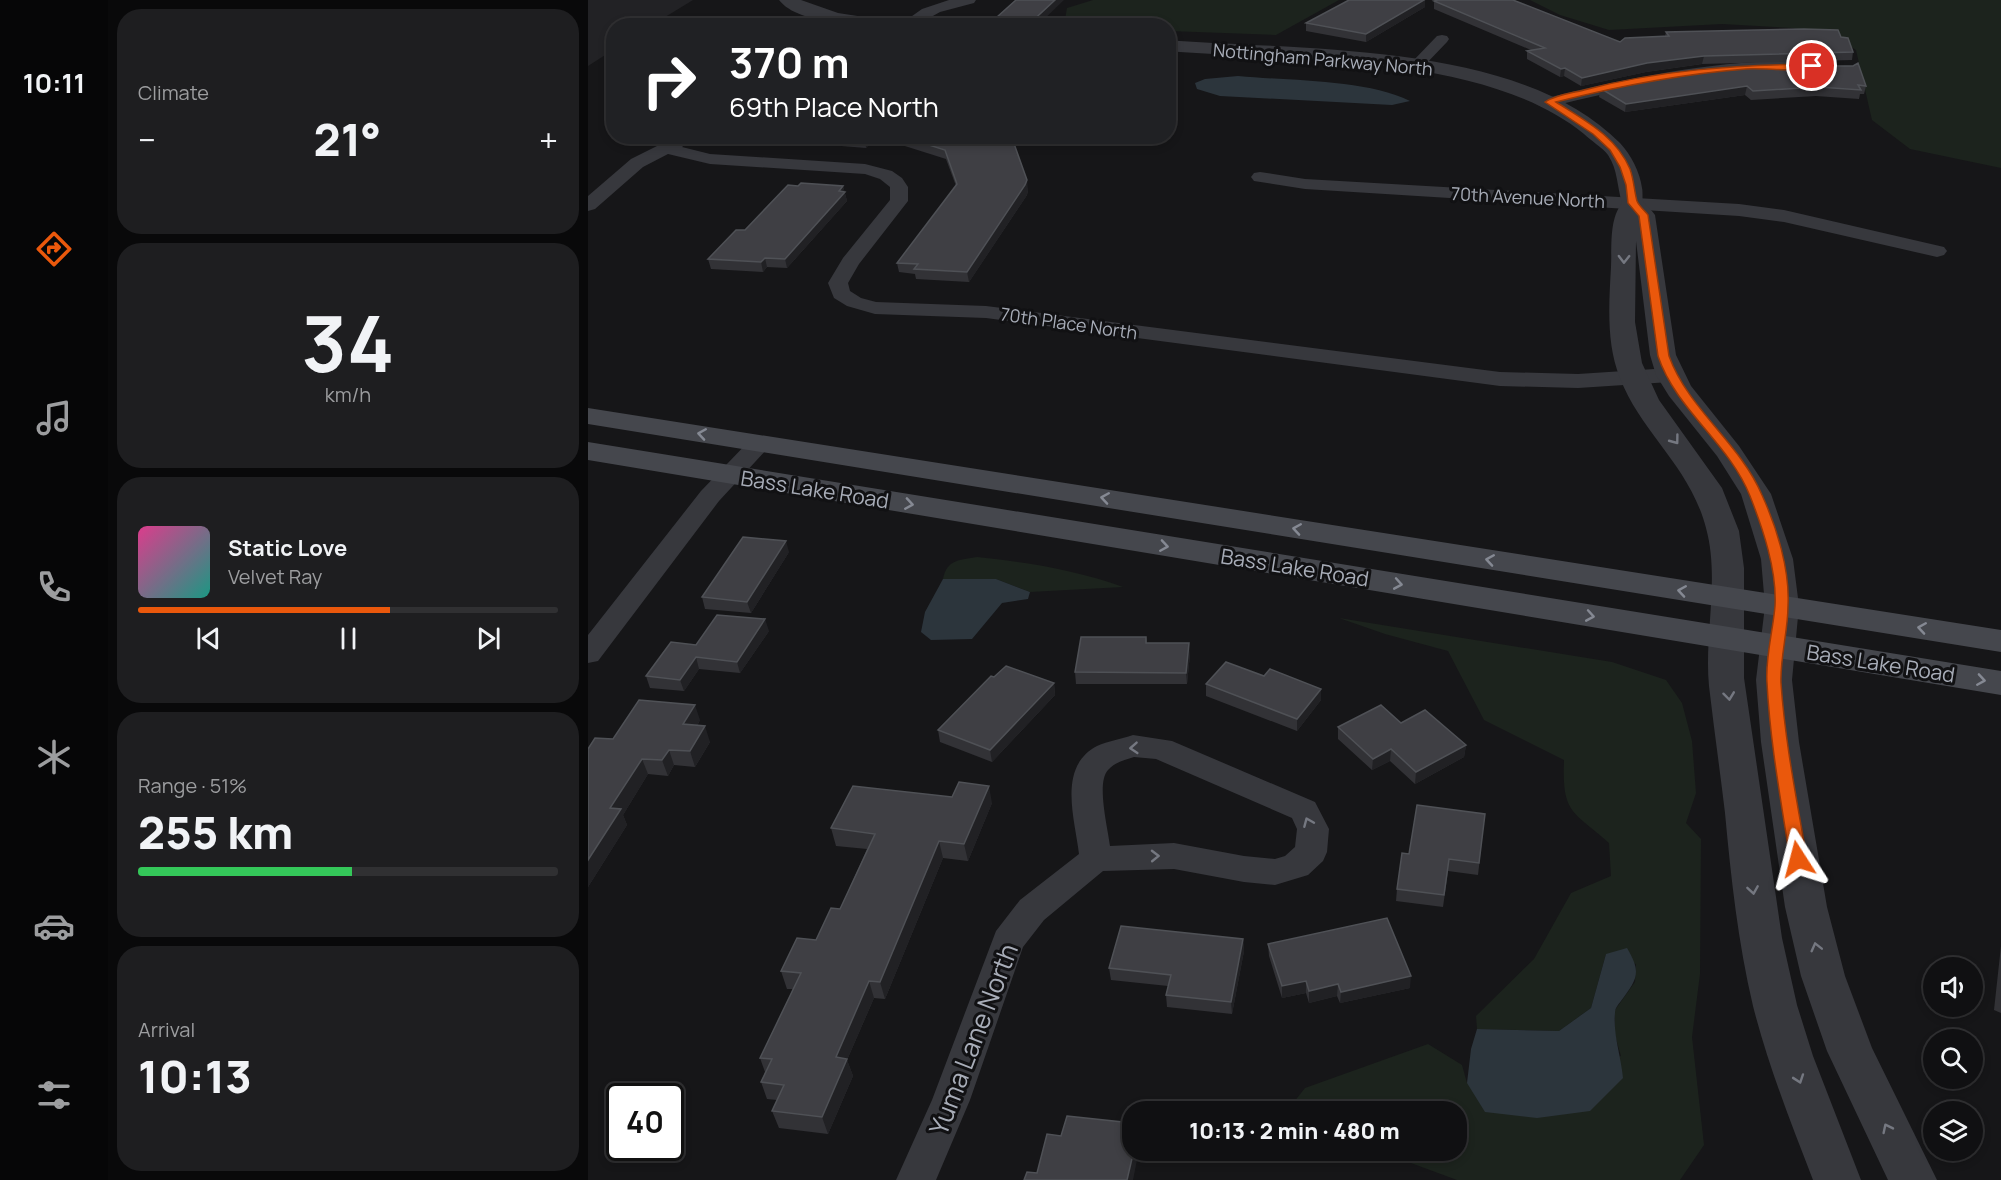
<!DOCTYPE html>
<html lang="en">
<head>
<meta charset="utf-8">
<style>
  :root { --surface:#101012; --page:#1e1e20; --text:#f1f3f6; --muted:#9c9d9f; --line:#303032; --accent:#ea580c }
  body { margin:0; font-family:Manrope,sans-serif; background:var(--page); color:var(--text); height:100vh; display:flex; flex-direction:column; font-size:22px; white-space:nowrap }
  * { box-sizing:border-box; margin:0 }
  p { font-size:20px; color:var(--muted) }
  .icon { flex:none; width:33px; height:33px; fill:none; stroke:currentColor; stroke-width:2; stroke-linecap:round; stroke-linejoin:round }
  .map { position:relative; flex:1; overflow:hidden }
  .details { display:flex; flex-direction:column; gap:9px; padding:9px; background:#09090a; width:480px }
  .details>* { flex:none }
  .hud { position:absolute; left:18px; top:18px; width:570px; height:126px; border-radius:24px; box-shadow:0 3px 9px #0003,0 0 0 2px var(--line); background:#202124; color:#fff; overflow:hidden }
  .tools { position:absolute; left:1335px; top:957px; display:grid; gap:12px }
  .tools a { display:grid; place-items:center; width:60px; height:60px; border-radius:50%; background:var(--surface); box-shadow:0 3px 9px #0003,0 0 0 2px var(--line); font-size:30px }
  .speed { position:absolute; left:18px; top:1083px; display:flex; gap:12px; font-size:30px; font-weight:700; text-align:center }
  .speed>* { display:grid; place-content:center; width:78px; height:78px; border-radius:50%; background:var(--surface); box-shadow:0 3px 9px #0003,0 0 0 2px var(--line); line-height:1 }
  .speed .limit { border:3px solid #111; border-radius:9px; background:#fff; color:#111 }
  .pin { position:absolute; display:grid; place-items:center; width:51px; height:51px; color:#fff; margin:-26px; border:3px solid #fff; border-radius:50%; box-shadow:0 2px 6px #0007 }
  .me { position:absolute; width:66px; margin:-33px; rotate:351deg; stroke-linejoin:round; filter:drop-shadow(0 0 4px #0008) }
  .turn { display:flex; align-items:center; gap:21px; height:126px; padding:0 24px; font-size:27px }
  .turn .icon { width:78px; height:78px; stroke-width:2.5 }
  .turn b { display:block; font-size:42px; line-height:51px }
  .big { font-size:45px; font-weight:800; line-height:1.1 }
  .details .widget { flex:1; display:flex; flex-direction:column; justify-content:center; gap:9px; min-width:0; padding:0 21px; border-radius:24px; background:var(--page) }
  .details .dial { align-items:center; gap:0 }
  .dial b { font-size:78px; line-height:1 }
  .song { display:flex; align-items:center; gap:18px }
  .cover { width:72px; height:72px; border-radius:9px; background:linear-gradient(135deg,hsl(330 70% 55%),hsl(170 70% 35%)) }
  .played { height:6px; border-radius:3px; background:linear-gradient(90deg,var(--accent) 60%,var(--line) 60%) }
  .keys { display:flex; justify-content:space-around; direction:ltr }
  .heat { display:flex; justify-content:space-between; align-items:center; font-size:33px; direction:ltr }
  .charge { height:9px; border-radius:4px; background:linear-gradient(90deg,#34c759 51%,var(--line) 0) }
  .trip { position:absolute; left:534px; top:1101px; width:345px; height:60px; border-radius:24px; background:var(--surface); box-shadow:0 3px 9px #0003,0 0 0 2px var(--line); font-weight:800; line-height:60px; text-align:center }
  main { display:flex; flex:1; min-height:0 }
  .tabs { display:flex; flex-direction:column; width:108px; justify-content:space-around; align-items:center; background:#060607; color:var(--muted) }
  .tabs .icon { width:42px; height:42px }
  .tabs .current { color:var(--accent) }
  .tabs b { font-size:27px; color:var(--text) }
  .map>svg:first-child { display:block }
</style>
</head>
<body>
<main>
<nav class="tabs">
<b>10:11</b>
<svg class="icon current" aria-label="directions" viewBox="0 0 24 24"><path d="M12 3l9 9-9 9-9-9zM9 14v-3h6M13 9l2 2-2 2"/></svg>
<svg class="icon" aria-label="music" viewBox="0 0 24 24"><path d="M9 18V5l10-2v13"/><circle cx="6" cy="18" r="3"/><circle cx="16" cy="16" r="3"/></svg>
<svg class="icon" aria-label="phone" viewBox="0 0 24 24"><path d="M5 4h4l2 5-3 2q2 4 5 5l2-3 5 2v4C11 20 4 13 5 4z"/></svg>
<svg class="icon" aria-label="climate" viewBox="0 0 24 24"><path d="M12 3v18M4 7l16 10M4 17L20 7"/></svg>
<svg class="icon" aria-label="car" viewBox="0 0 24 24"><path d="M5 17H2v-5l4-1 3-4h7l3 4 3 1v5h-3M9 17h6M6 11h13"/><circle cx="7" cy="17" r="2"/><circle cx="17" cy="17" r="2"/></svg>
<svg class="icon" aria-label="filters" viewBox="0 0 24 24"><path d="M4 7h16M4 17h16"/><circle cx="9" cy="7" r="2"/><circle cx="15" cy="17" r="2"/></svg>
</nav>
<section class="details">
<div class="widget"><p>Climate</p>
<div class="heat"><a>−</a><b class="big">21°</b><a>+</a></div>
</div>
<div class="widget dial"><b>34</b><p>km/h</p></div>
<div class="widget">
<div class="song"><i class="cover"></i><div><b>Static Love</b><p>Velvet Ray</p></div></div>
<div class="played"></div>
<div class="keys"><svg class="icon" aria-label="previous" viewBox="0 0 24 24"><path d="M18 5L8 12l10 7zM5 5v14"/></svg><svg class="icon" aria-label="pause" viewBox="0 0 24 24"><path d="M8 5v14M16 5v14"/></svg><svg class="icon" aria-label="next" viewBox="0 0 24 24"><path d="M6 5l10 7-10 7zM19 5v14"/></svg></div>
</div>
<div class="widget"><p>Range · 51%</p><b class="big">255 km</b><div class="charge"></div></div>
<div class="widget"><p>Arrival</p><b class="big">10:13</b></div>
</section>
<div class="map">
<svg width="1413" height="1180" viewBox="0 0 1413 1180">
  <rect width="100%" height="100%" fill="#161618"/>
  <path fill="#222225" d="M0,0h105l-41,25 -38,1 -1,24 -25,16z"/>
  <path fill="#1c231d" d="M505,0h246l-63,35 -107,-4 -1,-5 -104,-1 3,-17z
    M942,0h471v168l-91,-19 -38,-29 -16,-70 -19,-13 -45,-9 -70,-4 -113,6 -49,-15z
    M389,557c49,5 100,13 146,30l-93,5 -34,-13h-53c4,-20 17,-19 34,-22z
    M751,618l273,44 54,18 16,23 10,38 4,52 -10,30 15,16 -1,135 -8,63 12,108 -24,35h-223l-65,-24 -24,-5 88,-1v-38h-170l19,-24 123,-44 34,21 5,18 154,-27 -6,-21v-25l20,-28 1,-18 -30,-10 -15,54 -32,23 -82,-2 -1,-13 58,-57 37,-66 40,-17 -2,-33c-38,-33 -47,-30 -45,-83l-80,-40 -36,-69 -63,-17z"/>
  <path fill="#2c353c" d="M650,76c51,5 127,3 172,25l-18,4 -172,-9 -23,-7 -2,-6 10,-4z
    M355,579h53l34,13 -2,7 -26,4 -30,36 -41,1 -10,-8 4,-20z
    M1039,948c15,25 10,31 -6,53 -3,4 -6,7 -6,12 -2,22 6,43 8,65l-33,33 -53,7 -52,-6 -18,-29 4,-34 6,-20 82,2 32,-23 15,-54z"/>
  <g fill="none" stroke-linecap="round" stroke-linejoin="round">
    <path fill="#37383d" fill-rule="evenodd" d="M361,0h27l-2,3 -34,9 -25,14h-17l24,-17z
      M854,35l5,1 2,3 -2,3 -25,26h-10l-3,-3 3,-3 25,-26z
      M1182,61h32l8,5 -8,5c-87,0 -169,15 -253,36l-8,-5 2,-3c75,-19 149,-34 227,-38z
      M89,136l9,1 3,4 -7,6 28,7 155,10 27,7 10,7 6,9v14l-49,63 -11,19 2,8 11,7 15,4 110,4 514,66 78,2 92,-6 8,2 3,5 -3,5 -8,2 -92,6 -78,-2 -514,-68 -111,-4 -28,-8 -13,-8 -6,-15 15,-25 47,-58v-13l-10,-8 -15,-5 -155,-10 -42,-10 -25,13 -48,42 -7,2v-15l43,-37z
      M672,172l45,7 434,25 45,6 160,37 3,4 -3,4 -7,2 -153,-35 -45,-6 -434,-27 -51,-8 -3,-4 3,-4z
      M172,436l8,2 4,5 -4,5 -49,53 -121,160 -10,2v-28l113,-144 51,-53z
      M545,735l39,6 143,61 14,27 -2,23 -4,9 -15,14 -33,10 -31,-3 -70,-13 -71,2 -59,49 -21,27 -53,153 -34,80h-40l36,-80 64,-169 24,-31 59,-46c-4,-35 -22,-87 18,-108 11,-5 24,-7 36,-11zM546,757l22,2 136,59 5,11 -2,18 -10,9 -10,3 -31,-3 -70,-13 -64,3c-2,-18 -14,-63 -2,-76 7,-8 17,-10 26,-13z"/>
    <path fill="#37383d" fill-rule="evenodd" d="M191,0h22l37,13 52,8 9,5c-30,0 -100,0 -120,-26z
      M580,40c136,11 351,1 452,103 11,12 20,29 22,45 1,4 0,10 1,13 3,5 9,9 12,14l21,140 15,31 48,60 32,48 22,65 6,47 -7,74 7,62 28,165 18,69 27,72 65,132h-49l-61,-129 -26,-75 -16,-69 -24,-165 -5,-62 9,-74 -4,-47 -20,-65 -24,-38 -48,-60 -13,-21 -6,-20 -14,-114 -1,81 7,41 17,37 63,88 17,43 5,37v110l38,260 15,67 16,51 48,124h-48c-22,-57 -45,-115 -60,-174 -15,-64 -22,-128 -28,-193 -5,-42 -11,-84 -16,-127 -5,-52 11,-107 -3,-158 -16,-62 -65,-95 -86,-150 -14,-34 -11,-75 -9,-111 1,-22 -2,-47 11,-64 -5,-16 -4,-33 -14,-48 -6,-8 -17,-14 -24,-21 -99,-81 -292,-73 -416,-83z"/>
    <path fill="#45474d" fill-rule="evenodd" d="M0,408l1413,222v22l-1413,-228z
      M0,442l1413,229v24l-1413,-235z"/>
  </g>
  <path fill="#323236" d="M761,0h76v7l-59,35 -60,-11v-8z
    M846,1l186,41 45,-6 1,-4 175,5 12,15 -1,8 -150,4 -56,8 -65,14 -17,-10 -4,1 -33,-18v-8l4,-1 -97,-41z
    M1265,66l13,20 -2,8h-4l-1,5 -43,-3 -65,4 -6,-5 -120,17 -26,-15 1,-9z
    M238,136h179l23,54 -1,5 -58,87 -53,-3 -1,-5 -16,-2 -2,-9 59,-77 -10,-27 -57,-18 -16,-1 -7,8 -37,-3 -1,-7h-1z
    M210,186h45l4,15 -60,67 -20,-1 -4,5 -52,-3 -3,-10 37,-29z
    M201,552l-38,61 -46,-4 -3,-12z
    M181,631l-29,42 -41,-4 -15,22 -34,-3 -4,-12z
    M558,637l1,6 43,11 -3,30h-111l-1,-12z
    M466,683l1,12 -63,67 -52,-20 -2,-12z
    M618,684l115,16 -24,31 -91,-35z
    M112,720l-3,6 13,16 -15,25 -21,-2 -6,11 -20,-2 -25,41 4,10 -39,62v-138l25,-10z
    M813,723l65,22 -2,12 -49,27 -25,-23 -18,9 -34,-31v-12z
    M404,803l-24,58 -25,-3 -58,141 -11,-1 -27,62 6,16 -25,58 -49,-6 -7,-17 5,-11 -10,-1 -6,-17 4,-10 -5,-14 33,-69h-6l-6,-18 35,-31 24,-31 27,-60 -31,-3 -5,-18z
    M897,814l-7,61 -30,-4 -5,36 -47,-6 1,-12 12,-35z
    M655,939l1,12 -12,63 -65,-7 -1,-12 2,-9 -57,-6 -2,-12z
    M680,944l142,44 -70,15 -3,-7 -28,7 -3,-10 -24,5 -13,-42z
    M1413,946v67l-7,-3z"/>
  <path fill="#212124" d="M467,0h9l-27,26h-10z
    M836,0h1v7l-59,35v-8z
    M1116,56l-2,8 -56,8 -65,14 1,-8 65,-15z
    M977,68l-1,8 -4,1 1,-8z
    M1159,86l-2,9 -120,17 1,-8z
    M279,136h5l1,4 -7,8 -1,-9z
    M439,180l1,10 -1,5 -58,87 -2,-10z
    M255,186l4,15 -60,67 -2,-9z
    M177,258l2,9 -4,5 -2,-10z
    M198,541l3,11 -38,61 -4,-11z
    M177,619l4,12 -29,42 -3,-11z
    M601,643l1,11 -3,30 -1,-11z
    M108,657l3,12 -15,22 -4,-11z
    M466,683l1,12 -63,67 -2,-12z
    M733,689v11l-24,31v-12z
    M107,705l5,15 -11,20 -6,-16z
    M117,726l5,16 -15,25 -5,-16z
    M878,745l-2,12 -49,27 1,-12z
    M803,749l-1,12 -18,9 1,-11z
    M81,750l5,15 -6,11 -6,-16z
    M54,759l6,15 -25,41 4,10 -39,62v-27l22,-52z
    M401,786l3,17 -24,58 -4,-17z
    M351,841l4,17 -58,141 -5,-17z
    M655,939l1,12 -12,63 -1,-12z
    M823,976l-1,12 -70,15 1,-11z
    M281,981l5,17 -27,62 6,16 -25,58 -6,-17 14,-60z
    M718,981v12l-24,5v-12z
    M750,984l-1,12 -28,7v-12z
    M546,1150h5l-6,30h-6z"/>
  <path fill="#3f3f44" stroke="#4f5156" stroke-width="1.5" d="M428,0h39l-28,26h-40z
    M761,0h75l-58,34 -60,-11z
    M850,0h75l107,42 5,-4 44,-2 -3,-4 138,-3 34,1 3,7 7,1 5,14 -149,4 -57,7 -65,15 -17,-10 -4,1 -34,-18 18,-3 -111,-47z
    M1270,63l8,23 -8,-1 3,5 -43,-3 -65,4 -6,-5 -121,18 -26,-16 49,-11 61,-8 72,-3h71z
    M240,136h39l-2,3z
    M313,136h104l7,2 15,42 -2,5 -58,87 -53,-3 4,-5 -21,-1 60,-79 -12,-34z
    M213,183l42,3 -4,5 6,1 -60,67 -20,-1 -4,4 -53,-3 28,-29h9l43,-45 10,1z
    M155,537l43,4 -39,61 -45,-5z
    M129,615l48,4 -28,43 -41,-5 -16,23 -34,-4 25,-34 25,3z
    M493,637h65v6h43l-3,30 -111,-1z
    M638,662l38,14 6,-7 51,20 -24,30 -91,-35z
    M418,666l48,17 -64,67 -52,-20 53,-54 3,1z
    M51,700l56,5 -12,19 22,2 -15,25 -21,-1 -7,10 -20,-1 -32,49 11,1 -33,51v-111l7,-11 18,1z
    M793,705l20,18 24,-13 41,35 -50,27 -25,-23 -18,10 -35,-32z
    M371,782l30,4 -25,58 -25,-3 -59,141 -11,-1 -33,76 11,2 -25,58 -50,-6 12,-26 -23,-3 11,-23 -12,-1 41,-85 -20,-2 16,-33 19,2 15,-32 9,1 35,-75 -44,-6 22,-42 99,11z
    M829,805l68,9 -6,49 -30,-4 -5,36 -47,-6 5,-36 7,1z
    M799,918l24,58 -70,16 -3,-8 -29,7 -3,-10 -24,5 -14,-42z
    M533,926l122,13 -12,63 -65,-7 5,-20 -62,-7z
    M479,1116l65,7v27h2l-7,30h-103l3,-8 10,1 10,-39 14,2z"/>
  <defs><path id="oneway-chevron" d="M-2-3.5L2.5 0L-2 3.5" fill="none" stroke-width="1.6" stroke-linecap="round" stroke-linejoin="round" transform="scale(1.5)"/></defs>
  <g stroke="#757881">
    <use href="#oneway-chevron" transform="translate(1036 259) rotate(91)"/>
    <use href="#oneway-chevron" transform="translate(1087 440) rotate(53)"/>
    <use href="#oneway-chevron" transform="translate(1141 696) rotate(83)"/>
    <use href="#oneway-chevron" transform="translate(546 748) rotate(176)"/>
    <use href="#oneway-chevron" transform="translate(720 822) rotate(-113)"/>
    <use href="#oneway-chevron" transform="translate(567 856) rotate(-1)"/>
    <use href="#oneway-chevron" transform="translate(1165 890) rotate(81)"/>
    <use href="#oneway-chevron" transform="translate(1228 947) rotate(-104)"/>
    <use href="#oneway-chevron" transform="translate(1211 1079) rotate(71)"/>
    <use href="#oneway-chevron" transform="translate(1299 1128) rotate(-116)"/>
  </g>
  <g stroke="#858993">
    <use href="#oneway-chevron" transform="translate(114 434) rotate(-171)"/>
    <use href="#oneway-chevron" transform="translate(517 498) rotate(-171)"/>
    <use href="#oneway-chevron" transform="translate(321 504) rotate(9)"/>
    <use href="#oneway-chevron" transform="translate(709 529) rotate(-171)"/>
    <use href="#oneway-chevron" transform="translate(576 546) rotate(9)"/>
    <use href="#oneway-chevron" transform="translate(902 560) rotate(-171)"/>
    <use href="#oneway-chevron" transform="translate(810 584) rotate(10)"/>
    <use href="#oneway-chevron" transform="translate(1094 591) rotate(-171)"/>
    <use href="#oneway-chevron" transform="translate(1002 616) rotate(10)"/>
    <use href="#oneway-chevron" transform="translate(1334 628) rotate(-171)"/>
    <use href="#oneway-chevron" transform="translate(1393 680) rotate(9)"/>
  </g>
  <path fill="#ea580c" stroke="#983908" stroke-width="1.5" d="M1224,64l4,2 -1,2c-23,4 -46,0 -69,1 -65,5 -127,17 -190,33 28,18 60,34 74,67 4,11 4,21 7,32 2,5 8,10 11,14l21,141c19,53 71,87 93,139 15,33 28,75 26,111 0,25 -8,52 -7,77 4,59 16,118 26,176l-3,5 -6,2 -6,-2 -2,-5c-9,-58 -20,-117 -23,-176 -2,-25 6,-52 8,-77 2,-36 -12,-77 -25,-110 -21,-53 -74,-86 -92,-140l-19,-140 -11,-13 -2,-18 -6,-18 -10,-17 -17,-16 -48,-32c10,-7 27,-9 39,-12 75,-20 151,-25 228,-26z"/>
  <g text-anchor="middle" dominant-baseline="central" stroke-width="6" stroke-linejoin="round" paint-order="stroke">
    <g font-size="18" fill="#a8adb8" stroke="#111113">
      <text transform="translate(735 59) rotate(5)">Nottingham Parkway North</text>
      <text transform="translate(940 197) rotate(3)">70th Avenue North</text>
      <text transform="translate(481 323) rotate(8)">70th Place North</text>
    </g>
    <g font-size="21" fill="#a8adb8" stroke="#111113">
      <text transform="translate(227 489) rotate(9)">Bass Lake Road</text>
      <text transform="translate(707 567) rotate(9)">Bass Lake Road</text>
      <text transform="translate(1293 663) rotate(9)">Bass Lake Road</text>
    </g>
    <g font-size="26" fill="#a8adb8" stroke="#111113">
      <text transform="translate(385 1039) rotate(-69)">Yuma Lane North</text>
    </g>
  </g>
</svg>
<div class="tools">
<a><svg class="icon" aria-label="sound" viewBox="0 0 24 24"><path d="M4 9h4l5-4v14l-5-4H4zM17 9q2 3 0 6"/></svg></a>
<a><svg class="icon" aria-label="search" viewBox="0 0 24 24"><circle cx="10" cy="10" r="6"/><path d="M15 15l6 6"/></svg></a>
<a><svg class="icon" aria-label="layers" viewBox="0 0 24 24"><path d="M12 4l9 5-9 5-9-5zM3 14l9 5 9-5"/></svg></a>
</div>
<div class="speed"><div class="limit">40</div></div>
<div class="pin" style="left:1224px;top:66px;background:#d93025"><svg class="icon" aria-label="arrive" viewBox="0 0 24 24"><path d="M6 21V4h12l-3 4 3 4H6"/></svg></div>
<svg class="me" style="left:1210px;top:859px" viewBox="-20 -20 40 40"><path d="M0-17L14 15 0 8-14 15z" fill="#ea580c" stroke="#fff" stroke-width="4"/></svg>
<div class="trip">10:13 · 2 min · 480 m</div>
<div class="hud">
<div class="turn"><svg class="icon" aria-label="right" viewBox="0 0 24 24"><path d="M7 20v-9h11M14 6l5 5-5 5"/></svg><div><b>370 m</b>69th Place North</div></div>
</div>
</div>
</main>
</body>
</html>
